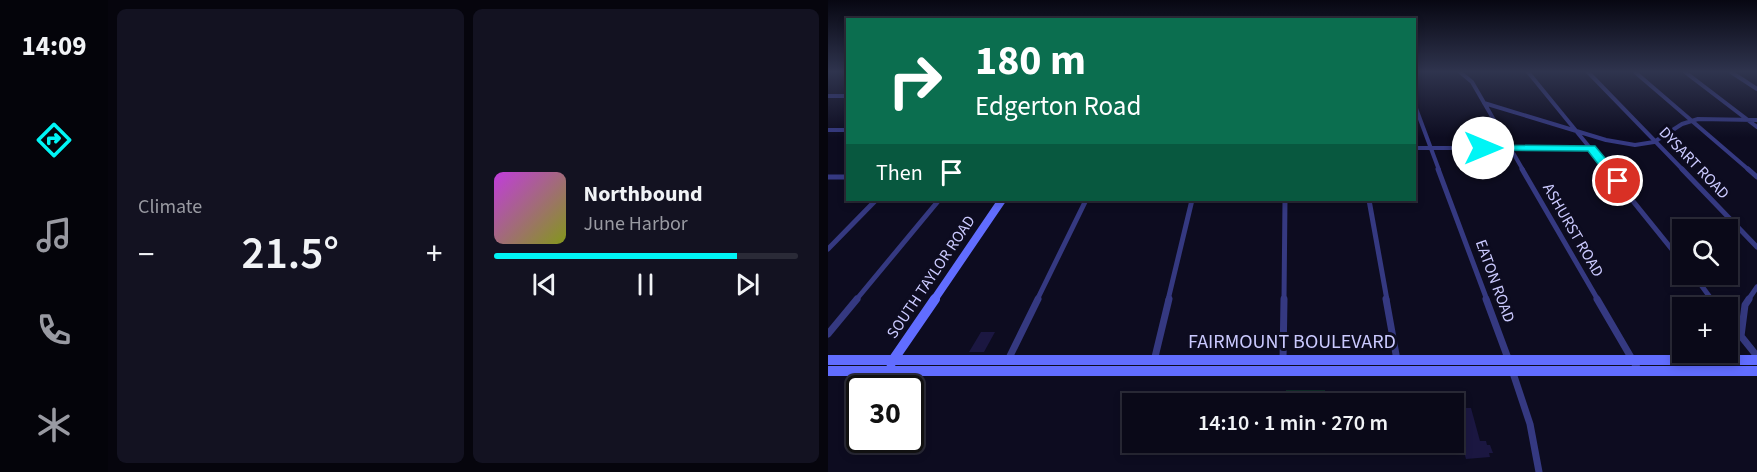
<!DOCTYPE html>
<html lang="en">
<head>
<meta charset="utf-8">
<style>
  :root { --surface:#0a0918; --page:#131221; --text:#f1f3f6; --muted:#999aa2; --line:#2a2a37; --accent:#00f5f5 }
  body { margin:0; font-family:"Source Sans 3",sans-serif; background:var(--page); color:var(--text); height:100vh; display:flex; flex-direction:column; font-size:22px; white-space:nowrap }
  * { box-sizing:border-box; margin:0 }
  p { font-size:20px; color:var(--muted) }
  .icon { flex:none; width:33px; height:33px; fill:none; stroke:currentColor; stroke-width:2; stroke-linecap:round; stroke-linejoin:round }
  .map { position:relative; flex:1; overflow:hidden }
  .drawer { display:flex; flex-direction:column; gap:9px; padding:9px; background:#06050d; width:720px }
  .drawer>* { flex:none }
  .hud { position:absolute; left:18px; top:18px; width:570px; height:183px; border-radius:0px; box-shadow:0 3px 9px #0003,0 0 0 2px var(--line); background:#0b6e4f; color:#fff; overflow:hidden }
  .buttons { position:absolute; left:844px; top:219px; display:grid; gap:12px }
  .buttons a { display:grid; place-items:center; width:66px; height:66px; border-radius:0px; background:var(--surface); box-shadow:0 3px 9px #0003,0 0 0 2px var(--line); font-size:30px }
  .speed { position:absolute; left:18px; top:375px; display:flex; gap:12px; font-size:30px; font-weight:700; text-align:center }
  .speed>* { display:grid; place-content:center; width:78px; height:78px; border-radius:50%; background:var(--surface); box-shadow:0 3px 9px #0003,0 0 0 2px var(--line); line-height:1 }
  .speed .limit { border:3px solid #111; border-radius:9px; background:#fff; color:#111 }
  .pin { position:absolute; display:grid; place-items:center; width:51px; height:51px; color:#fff; margin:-26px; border:3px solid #fff; border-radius:50%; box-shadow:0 2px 6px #0007 }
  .me { position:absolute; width:66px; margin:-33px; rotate:90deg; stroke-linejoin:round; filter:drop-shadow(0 0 4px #0008) }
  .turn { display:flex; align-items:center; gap:21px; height:126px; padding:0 30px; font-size:27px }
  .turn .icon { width:78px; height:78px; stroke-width:2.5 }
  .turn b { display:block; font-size:42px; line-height:51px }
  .then { display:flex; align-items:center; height:57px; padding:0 30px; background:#0003; gap:12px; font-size:22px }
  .big { font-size:45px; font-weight:600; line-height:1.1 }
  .drawer .card { flex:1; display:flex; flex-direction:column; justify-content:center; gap:9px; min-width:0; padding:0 21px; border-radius:9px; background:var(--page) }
  .song { display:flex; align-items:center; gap:18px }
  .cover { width:72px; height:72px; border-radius:9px; background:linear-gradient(135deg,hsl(290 70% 55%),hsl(70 70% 35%)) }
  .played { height:6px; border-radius:3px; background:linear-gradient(90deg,var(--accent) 80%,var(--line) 80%) }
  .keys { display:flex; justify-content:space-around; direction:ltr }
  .heat { display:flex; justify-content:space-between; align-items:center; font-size:33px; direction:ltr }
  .drawer .tiles { flex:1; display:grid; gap:9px; grid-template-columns:repeat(2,1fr) }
  .trip { position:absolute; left:294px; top:393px; width:342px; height:60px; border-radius:0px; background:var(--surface); box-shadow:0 3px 9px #0003,0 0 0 2px var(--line); font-weight:600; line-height:60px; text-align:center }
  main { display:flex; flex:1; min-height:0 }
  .menu { display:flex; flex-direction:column; width:108px; justify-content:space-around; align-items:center; background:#04040a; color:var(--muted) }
  .menu .icon { width:42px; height:42px }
  .menu .selected { color:var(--accent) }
  .menu b { font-size:27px; color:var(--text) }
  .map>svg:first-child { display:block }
</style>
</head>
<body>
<main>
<nav class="menu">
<b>14:09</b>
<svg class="icon selected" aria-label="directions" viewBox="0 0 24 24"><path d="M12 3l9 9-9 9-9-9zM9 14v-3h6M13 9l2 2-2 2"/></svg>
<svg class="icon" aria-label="music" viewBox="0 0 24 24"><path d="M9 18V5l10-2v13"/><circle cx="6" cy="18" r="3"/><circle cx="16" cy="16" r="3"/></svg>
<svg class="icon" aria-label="phone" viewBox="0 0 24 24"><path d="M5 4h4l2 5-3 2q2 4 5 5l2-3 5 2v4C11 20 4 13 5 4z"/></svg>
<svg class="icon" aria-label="climate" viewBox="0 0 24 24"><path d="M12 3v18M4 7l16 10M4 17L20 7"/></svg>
</nav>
<section class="drawer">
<div class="tiles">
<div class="card"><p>Climate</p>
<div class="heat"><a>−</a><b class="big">21.5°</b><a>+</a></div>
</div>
<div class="card">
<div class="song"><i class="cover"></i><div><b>Northbound</b><p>June Harbor</p></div></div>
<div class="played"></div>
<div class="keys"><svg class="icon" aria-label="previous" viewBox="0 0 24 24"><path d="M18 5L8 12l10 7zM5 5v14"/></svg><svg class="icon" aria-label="pause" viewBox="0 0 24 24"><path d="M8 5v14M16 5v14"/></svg><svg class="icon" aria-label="next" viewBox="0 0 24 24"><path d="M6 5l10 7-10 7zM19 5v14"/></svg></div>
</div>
</div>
</section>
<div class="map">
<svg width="929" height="472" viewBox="0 0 929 472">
  <rect width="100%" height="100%" fill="#0d0c20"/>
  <path fill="#0e2a26" d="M458,390h39v4h9l1,9h-52z"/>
  <path fill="#1b1741" d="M153,332h14l-11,20h-15z
    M626,408h17l9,33h6l1,4h3l3,8h-4l1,4 -24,2 -2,-7h-8l-3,-3h-32l-5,4 -10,-4 -2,-7 57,-1 -7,-22z"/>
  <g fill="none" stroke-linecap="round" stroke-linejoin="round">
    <path stroke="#353981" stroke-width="4" d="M632,72l12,10 51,88
      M700,72l80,98
      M760,72l95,98
      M807,72l114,98
      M857,72l72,55
      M903,72l26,17
      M0,96h20
      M586,103l25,67
      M656,103l122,37 29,5 19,-3 28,-18 16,-5 59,1
      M0,130h20
      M586,148h177"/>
    <path stroke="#353981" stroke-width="5" d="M610,169l49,131
      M694,169l76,131
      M779,169l76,94
      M854,169l75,78
      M920,169l9,8
      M0,177h20
      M541,200l18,100
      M0,249l48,-49
      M865,274l19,26
      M28,300l83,-100
      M209,300l49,-100
      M340,300l24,-100
      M456,300l1,-100
      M920,300l9,-13"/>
    <path stroke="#353981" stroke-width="7" d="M558,299l11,61
      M658,299l23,62
      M769,299l42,72
      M883,299l7,9
      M900,320l29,36
      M0,334l29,-35
      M913,336l4,-31 4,-6
      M180,360l30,-61
      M455,360l1,-61
      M326,361l15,-62
      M684,370l18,54 9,48"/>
    <path stroke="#616dff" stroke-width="8" d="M106,300l68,-100"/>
    <path stroke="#616dff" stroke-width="10" d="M0,360h929
      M63,363l44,-64
      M0,371h929"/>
  </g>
  <linearGradient id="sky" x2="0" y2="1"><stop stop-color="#070712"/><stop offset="0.52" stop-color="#2f344e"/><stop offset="1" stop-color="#2f344e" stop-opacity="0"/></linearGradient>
  <rect width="929" height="138" fill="url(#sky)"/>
  <path fill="#00f5f5" stroke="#009f9f" stroke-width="1.5" d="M655,145l112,1 29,35 -2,2h-9l-25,-32 -109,-1 -1,-2z"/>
  <g text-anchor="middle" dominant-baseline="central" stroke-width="6" stroke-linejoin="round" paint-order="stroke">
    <g font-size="16" fill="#cbcaff" stroke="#0d0c20">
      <text transform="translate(866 163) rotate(46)">DYSART ROAD</text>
      <text transform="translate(745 230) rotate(60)">ASHURST ROAD</text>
      <text transform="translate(103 277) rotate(-56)">SOUTH TAYLOR ROAD</text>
      <text transform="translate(667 281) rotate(70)">EATON ROAD</text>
    </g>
    <g font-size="20" fill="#cbcaff" stroke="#0d0c20">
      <text x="464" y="342">FAIRMOUNT BOULEVARD</text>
    </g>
  </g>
</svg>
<div class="buttons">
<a><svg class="icon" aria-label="search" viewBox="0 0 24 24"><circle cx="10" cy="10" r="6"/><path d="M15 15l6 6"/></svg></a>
<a>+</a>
</div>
<div class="speed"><div class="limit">30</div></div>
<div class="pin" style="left:790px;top:181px;background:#d93025"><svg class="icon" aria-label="arrive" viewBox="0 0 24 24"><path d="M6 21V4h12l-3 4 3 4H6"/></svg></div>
<svg class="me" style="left:655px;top:148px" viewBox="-20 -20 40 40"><circle r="19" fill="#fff"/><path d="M0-13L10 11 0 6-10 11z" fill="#00f5f5"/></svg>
<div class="trip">14:10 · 1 min · 270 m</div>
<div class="hud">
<div class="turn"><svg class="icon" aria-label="right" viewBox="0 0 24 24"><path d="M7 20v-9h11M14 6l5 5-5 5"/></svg><div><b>180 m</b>Edgerton Road</div></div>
<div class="then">Then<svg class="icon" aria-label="arrive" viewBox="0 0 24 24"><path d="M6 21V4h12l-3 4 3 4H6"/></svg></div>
</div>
</div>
</main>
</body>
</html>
